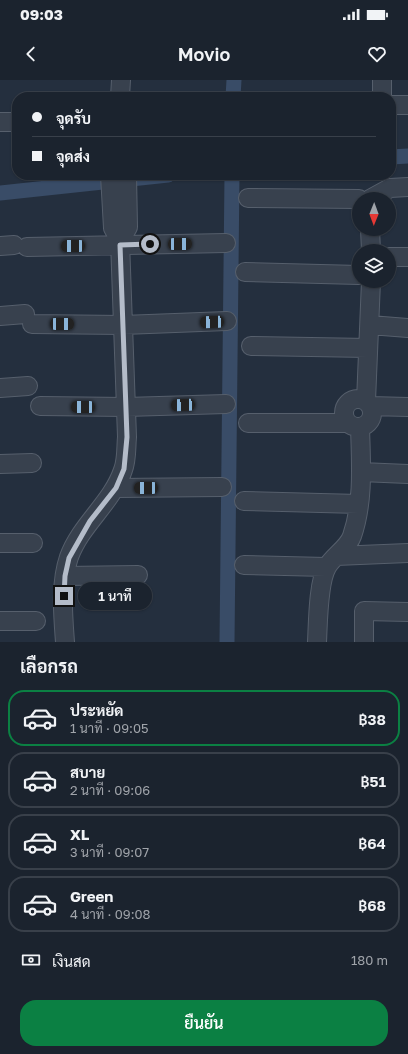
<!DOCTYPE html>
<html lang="th">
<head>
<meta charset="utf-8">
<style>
  body { margin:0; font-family:"Golos Text",Sarabun,sans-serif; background:#242b36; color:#f1f3f6; height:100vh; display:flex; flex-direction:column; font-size:15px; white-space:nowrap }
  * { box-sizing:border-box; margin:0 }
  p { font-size:13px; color:#a0a4aa }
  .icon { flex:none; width:22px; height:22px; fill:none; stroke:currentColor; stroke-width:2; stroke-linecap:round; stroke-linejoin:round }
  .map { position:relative; height:562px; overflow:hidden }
  .details { display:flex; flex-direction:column; background:#1b232e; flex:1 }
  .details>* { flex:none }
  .top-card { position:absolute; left:12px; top:12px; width:384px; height:88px; border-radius:16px; box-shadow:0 1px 3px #0004,0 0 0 1px #39404a; display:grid; align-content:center; height:88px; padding:0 20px; background:#1b232e }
  .needle { width:26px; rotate:181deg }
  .controls { position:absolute; left:352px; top:112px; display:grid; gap:8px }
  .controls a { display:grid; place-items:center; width:44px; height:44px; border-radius:50%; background:#1b232e; box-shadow:0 1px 3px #0004,0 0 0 1px #39404a; font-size:20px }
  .end { position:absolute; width:18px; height:18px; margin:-9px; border:5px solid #b4bcc9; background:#111; box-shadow:0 0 0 2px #111 }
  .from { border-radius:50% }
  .bubble { position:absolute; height:28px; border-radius:14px; background:#1b232e; box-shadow:0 1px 3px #0004,0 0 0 1px #39404a; font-size:13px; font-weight:600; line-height:28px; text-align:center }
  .car { position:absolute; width:12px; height:24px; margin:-12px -6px; border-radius:5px; box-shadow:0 0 3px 1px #0007; background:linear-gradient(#222 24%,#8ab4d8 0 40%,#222 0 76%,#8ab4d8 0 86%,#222 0) }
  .top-card b { display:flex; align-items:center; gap:14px; height:38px; font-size:15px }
  .top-card b+b { border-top:1px solid #39404a }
  .top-card i { width:10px; height:10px; background:#f1f3f6 }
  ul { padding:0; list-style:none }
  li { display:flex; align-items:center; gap:12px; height:56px; margin:0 8px 6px; padding:0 12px; border:2px solid #39404a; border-radius:16px }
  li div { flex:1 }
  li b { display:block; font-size:15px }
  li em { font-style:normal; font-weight:600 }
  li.current { border-color:#0b8043 }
  li>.icon { width:36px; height:36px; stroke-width:1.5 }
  h2 { padding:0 20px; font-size:18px; line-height:48px }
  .pay { display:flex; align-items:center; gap:10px; height:44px; padding:0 20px; font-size:15px }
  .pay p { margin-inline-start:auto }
  .button { display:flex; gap:8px; margin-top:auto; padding:8px 20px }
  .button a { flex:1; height:46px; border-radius:16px; background:#0b8043; color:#fff; font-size:16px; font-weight:600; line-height:46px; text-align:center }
  .status { display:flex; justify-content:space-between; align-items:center; height:28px; padding:0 20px; background:#1b232e; direction:ltr }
  .status svg { height:11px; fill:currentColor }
  header { display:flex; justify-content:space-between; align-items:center; height:52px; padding:0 20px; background:#1b232e; font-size:18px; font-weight:600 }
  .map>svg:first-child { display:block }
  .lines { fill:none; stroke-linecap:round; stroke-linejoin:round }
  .canal { stroke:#394c67; stroke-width:15 }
  .minor-casing { stroke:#565f6c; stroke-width:20 }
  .minor { stroke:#38414e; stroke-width:18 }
  .route { stroke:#b4bcc9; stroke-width:5 }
</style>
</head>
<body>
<div class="status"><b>09:03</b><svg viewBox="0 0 49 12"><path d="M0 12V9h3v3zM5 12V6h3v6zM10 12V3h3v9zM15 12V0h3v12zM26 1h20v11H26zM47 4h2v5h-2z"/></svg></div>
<header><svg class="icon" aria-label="back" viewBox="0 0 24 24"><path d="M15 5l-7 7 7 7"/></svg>Movio<svg class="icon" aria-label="heart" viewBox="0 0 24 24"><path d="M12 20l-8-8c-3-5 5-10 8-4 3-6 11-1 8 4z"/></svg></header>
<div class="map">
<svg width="408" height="562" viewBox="0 0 408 562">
  <rect width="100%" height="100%" fill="#242f3e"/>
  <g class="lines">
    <path class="canal" d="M233 17 234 0
      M391 77 408 76
      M0 113 168 95
      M227 562 232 95"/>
    <g class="minor-casing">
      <path id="minor" d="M120 17 121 0
        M382 17V0
        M391 25H408
        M0 42H17
        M248 118 359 119
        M370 119 390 108 408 107
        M370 149 371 171
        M120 161 128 147 127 95
        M0 166 14 165
        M27 167 226 163
        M389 177H408
        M245 192 359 195
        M0 236 25 234
        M32 244 123 245 227 241
        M370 245 408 248
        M251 266 368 268
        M0 308 28 306
        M344 333a14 14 0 1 1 28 0a14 14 0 1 1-28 0Z
        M366 321 371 201
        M40 326 126 327 226 324
        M370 326 408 327
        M248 343H348
        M0 384 32 383
        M361 392 408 394
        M116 408 222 407
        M244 421 359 424
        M0 463H33
        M336 476 408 473
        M244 485 326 487
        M65 496 138 495
        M0 541H36
        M65 562C63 535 60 503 69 477 81 444 112 423 123 390 127 380 126 367 127 357L120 161 113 148 110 95
        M317 562C318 544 318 502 327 487 333 476 348 468 352 456 364 421 361 383 360 347
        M364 562V531L408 532"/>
    </g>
    <use href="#minor" class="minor"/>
  </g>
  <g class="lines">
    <path class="route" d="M64 516 65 496 69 478 90 441 116 408 124 389 127 357 120 165 150 164"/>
  </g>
</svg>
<div class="controls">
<a><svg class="needle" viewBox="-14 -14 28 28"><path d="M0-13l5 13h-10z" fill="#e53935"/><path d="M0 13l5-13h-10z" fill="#a0a4aa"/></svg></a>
<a><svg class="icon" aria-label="layers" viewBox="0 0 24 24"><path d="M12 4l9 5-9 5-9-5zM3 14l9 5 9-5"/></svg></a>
</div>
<i class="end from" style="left:150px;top:164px"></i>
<i class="end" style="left:64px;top:516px"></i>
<div class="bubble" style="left:78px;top:502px;width:74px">1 นาที</div>
<i class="car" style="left:180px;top:164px;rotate:89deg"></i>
<i class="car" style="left:73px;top:166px;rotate:269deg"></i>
<i class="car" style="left:212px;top:242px;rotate:268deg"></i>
<i class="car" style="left:62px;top:244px;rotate:90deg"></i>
<i class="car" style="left:183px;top:325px;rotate:268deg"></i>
<i class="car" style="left:83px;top:327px;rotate:271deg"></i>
<i class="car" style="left:146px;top:408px;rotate:270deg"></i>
<div class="top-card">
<b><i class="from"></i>จุดรับ</b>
<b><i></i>จุดส่ง</b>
</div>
</div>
<section class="details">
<h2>เลือกรถ</h2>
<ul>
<li class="current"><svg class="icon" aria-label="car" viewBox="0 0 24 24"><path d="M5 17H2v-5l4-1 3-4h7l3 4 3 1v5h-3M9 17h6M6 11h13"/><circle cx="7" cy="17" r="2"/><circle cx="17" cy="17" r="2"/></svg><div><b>ประหยัด</b><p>1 นาที · 09:05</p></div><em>฿38</em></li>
<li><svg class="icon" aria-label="car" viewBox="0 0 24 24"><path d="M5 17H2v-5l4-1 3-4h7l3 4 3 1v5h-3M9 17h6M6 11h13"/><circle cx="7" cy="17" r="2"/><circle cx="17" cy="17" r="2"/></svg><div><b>สบาย</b><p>2 นาที · 09:06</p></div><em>฿51</em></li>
<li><svg class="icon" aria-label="car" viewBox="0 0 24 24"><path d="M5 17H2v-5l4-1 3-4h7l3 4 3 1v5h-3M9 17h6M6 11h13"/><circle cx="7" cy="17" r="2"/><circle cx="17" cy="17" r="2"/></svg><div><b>XL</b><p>3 นาที · 09:07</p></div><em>฿64</em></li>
<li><svg class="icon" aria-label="car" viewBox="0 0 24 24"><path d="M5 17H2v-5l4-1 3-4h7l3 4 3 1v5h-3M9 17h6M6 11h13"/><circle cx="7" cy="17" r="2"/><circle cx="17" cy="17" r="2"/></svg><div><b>Green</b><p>4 นาที · 09:08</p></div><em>฿68</em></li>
</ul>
<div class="pay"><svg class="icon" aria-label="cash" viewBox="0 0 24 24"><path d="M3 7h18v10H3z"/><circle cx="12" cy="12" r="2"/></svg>เงินสด<p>180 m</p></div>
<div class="button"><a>ยืนยัน</a></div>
</section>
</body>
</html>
